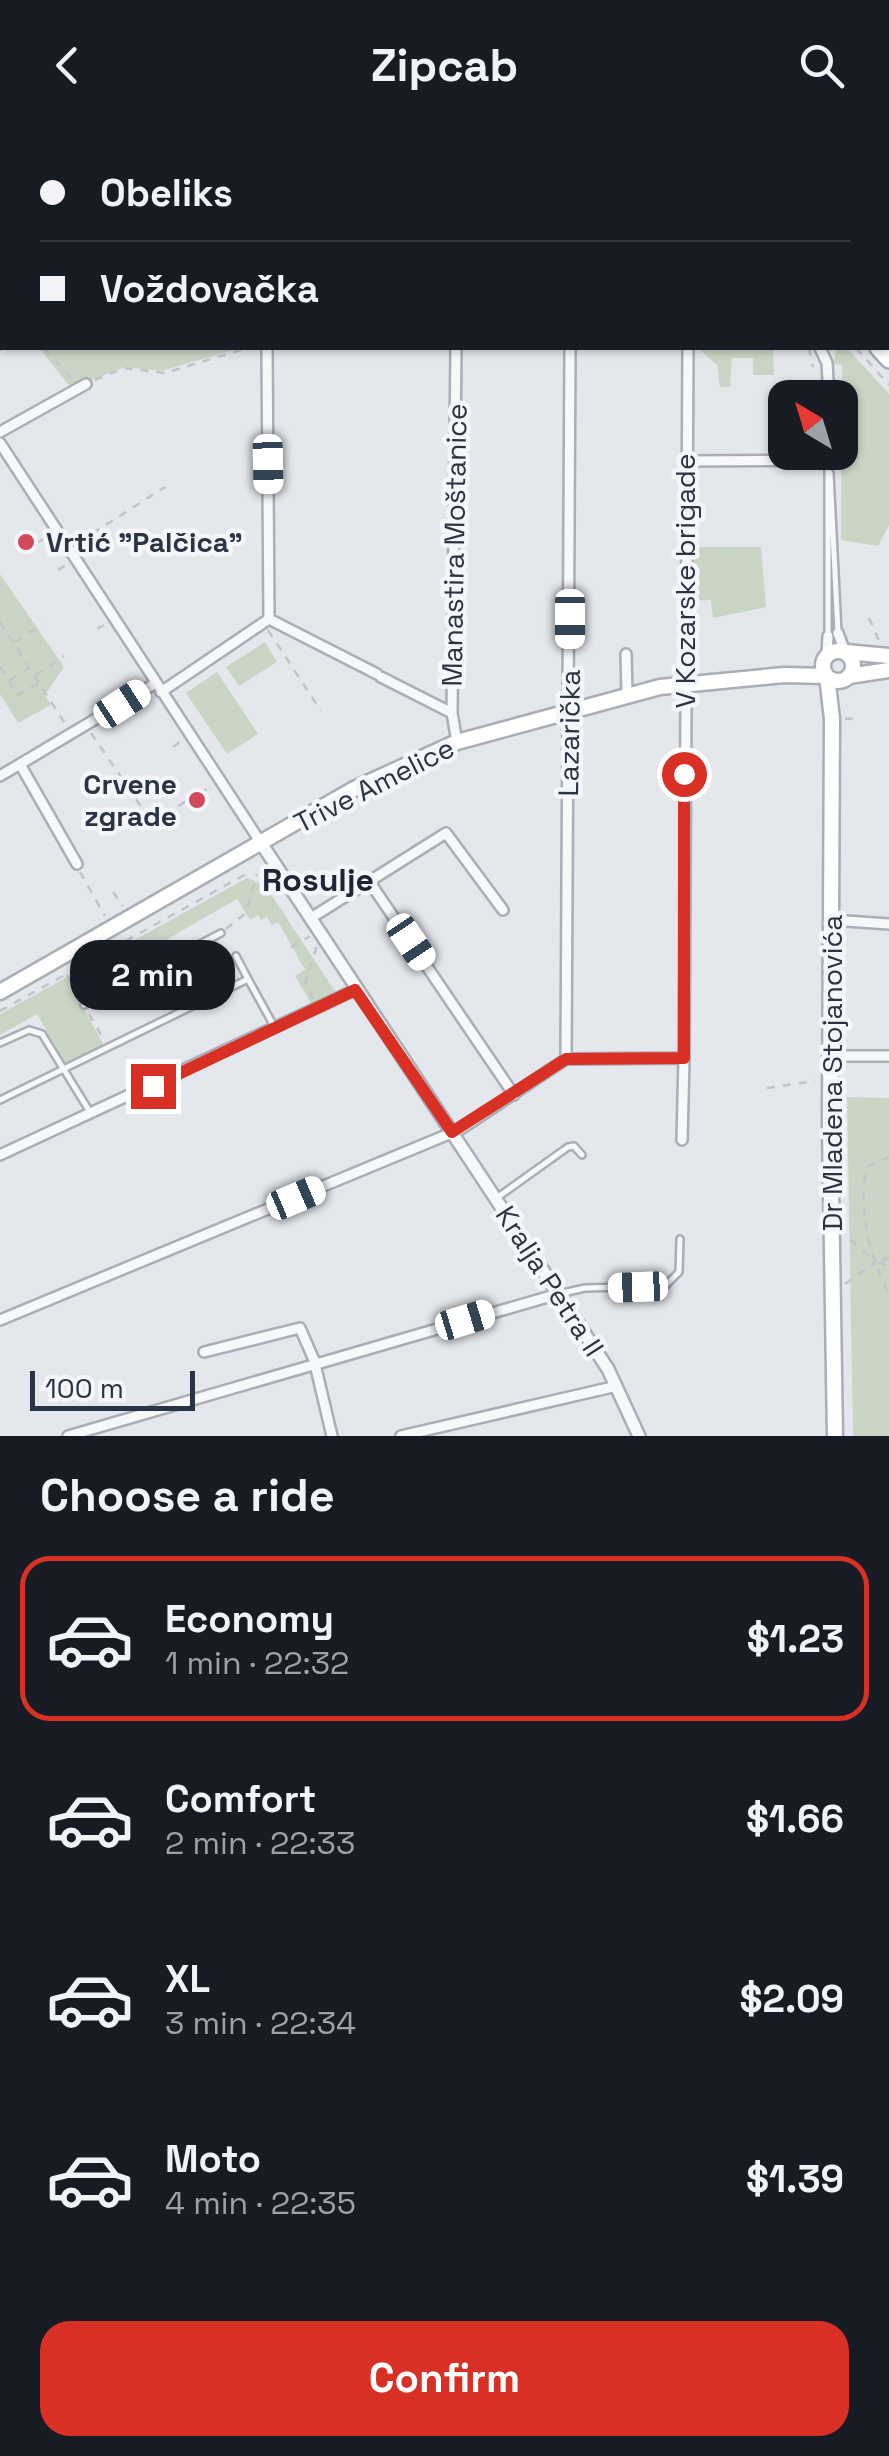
<!DOCTYPE html>
<html lang="en">
<head>
<meta charset="utf-8">
<style>
  body { margin:0; font-family:"Space Grotesk",sans-serif; background:#242831; color:#f1f3f6; height:100vh; display:flex; flex-direction:column; font-size:38px; white-space:nowrap }
  * { box-sizing:border-box; margin:0 }
  p { font-size:32px; color:#9ea1a6 }
  .icon { flex:none; width:55px; height:55px; fill:none; stroke:currentColor; stroke-width:2; stroke-linecap:round; stroke-linejoin:round }
  .map { position:relative; height:1306px; overflow:hidden }
  .drawer { display:flex; flex-direction:column; background:#171b24; flex:1 }
  .drawer>* { flex:none }
  .guide { position:absolute; left:0px; top:0px; width:890px; height:220px; box-shadow:0 2px 8px #0004; display:grid; align-content:center; height:220px; padding:0 40px; background:#171b24 }
  .needle { width:65px; rotate:322deg }
  .controls { position:absolute; left:768px; top:250px; display:grid; gap:20px }
  .controls a { display:grid; place-items:center; width:90px; height:90px; border-radius:20px; background:#171b24; box-shadow:0 2px 8px #0004; font-size:50px }
  .scale { position:absolute; left:30px; bottom:25px; width:165px; box-sizing:border-box; padding-left:10px; border:5px solid #2b3445; border-top:0; font-size:28px; line-height:35px; white-space:nowrap; color:#2b3445; -webkit-text-stroke:8px #f4f6f9; paint-order:stroke }
  .end { position:absolute; width:45px; height:45px; margin:-22px; border:12px solid #d93025; background:#fff; box-shadow:0 0 0 5px #fff }
  .from { border-radius:50% }
  .bubble { position:absolute; height:70px; border-radius:30px; background:#171b24; box-shadow:0 2px 8px #0004; font-size:32px; font-weight:700; line-height:70px; text-align:center }
  .car { position:absolute; width:30px; height:60px; margin:-30px -15px; border-radius:12px; box-shadow:0 0 8px 2px #0007; background:linear-gradient(#fff 24%,#345 0 40%,#fff 0 76%,#345 0 86%,#fff 0) }
  .guide b { display:flex; align-items:center; gap:35px; height:95px; font-size:38px }
  .guide b+b { border-top:2px solid #363941 }
  .guide i { width:25px; height:25px; background:#f1f3f6 }
  ul { padding:0; list-style:none }
  li { display:flex; align-items:center; gap:30px; height:165px; margin:0 20px 15px; padding:0 20px; border:5px solid transparent; border-radius:30px }
  li div { flex:1 }
  li b { display:block; font-size:38px }
  li em { font-style:normal; font-weight:700 }
  li.current { border-color:#d93025 }
  li>.icon { width:90px; height:90px; stroke-width:1.5 }
  h2 { padding:0 40px; font-size:45px; line-height:120px }
  .primary-button { display:flex; gap:20px; margin-top:auto; padding:20px 40px }
  .primary-button a { flex:1; height:115px; border-radius:30px; background:#d93025; color:#fff; font-size:40px; font-weight:700; line-height:115px; text-align:center }
  header { display:flex; justify-content:space-between; align-items:center; height:130px; padding:0 40px; background:#171b24; font-size:45px; font-weight:700 }
  .map>svg:first-child { display:block }
  .green { fill:#c9d6c5 }
  .lines { fill:none; stroke-linecap:round; stroke-linejoin:round }
  .service-casing { stroke:#a9aeb7; stroke-width:10 }
  .minor-casing { stroke:#a9aeb7; stroke-width:14 }
  .tertiary-casing { stroke:#a9aeb7; stroke-width:16 }
  .secondary-casing { stroke:#a9aeb7; stroke-width:19 }
  .primary-casing { stroke:#a3abb8; stroke-width:20 }
  .path { stroke:#c2c5cb; stroke-width:2.5; stroke-dasharray:8 8; stroke-linecap:butt }
  .service { stroke:#f7f8fa; stroke-width:5 }
  .minor { stroke:#f7f8fa; stroke-width:9 }
  .tertiary { stroke:#f7f8fa; stroke-width:11 }
  .secondary { stroke:#fff; stroke-width:14 }
  .primary { stroke:#fff; stroke-width:15 }
  .route { stroke:#d93025; stroke-width:12 }
  .poi-dot { fill:#d1495b; stroke:#f4f6f9; stroke-width:4 }
  .labels { text-anchor:middle; stroke-width:9; stroke-linejoin:round; paint-order:stroke }
  .poi-label { font-size:28px; font-weight:bold; fill:#2b3445; stroke:#f4f6f9; text-anchor:start }
  .street-label { font-size:28px; fill:#2b3445; stroke:#f4f6f9 }
  .quarter-label { font-size:32px; font-weight:bold; fill:#1d2536; stroke:#f4f6f9 }
</style>
</head>
<body>
<header><svg class="icon" aria-label="back" viewBox="0 0 24 24"><path d="M15 5l-7 7 7 7"/></svg>Zipcab<svg class="icon" aria-label="search" viewBox="0 0 24 24"><circle cx="10" cy="10" r="6"/><path d="M15 15l6 6"/></svg></header>
<div class="map">
<svg width="889" height="1306" viewBox="0 0 889 1306">
  <rect width="100%" height="100%" fill="#e4e7ec"/>
  <path class="green" d="M0 0H535L536 2H2V176Z
    M39 218H241L161 241 125 237 71 258Z
    M698 218H773L774 245H753V228H732L730 257H720L717 235Z
    M836 218H847L889 264V395L878 416 841 410 842 235 834 234Z
    M690 417H761L766 477 713 488 711 470 690 471Z
    M0 444 64 537 45 565 51 575 18 593 0 564Z
    M265 512 277 532 239 556 226 537Z
    M217 542 258 604 227 624 186 563Z
    M247 748 265 755 336 863 312 875 295 846 305 840 278 792 272 795 267 787 261 790 258 785 250 790 237 769 75 862 104 916 66 936 37 884 0 905V884Z
    M847 967 889 968V1306H853Z"/>
  <g class="lines">
    <g class="service-casing">
      <path id="service" d="M888 90 889 88
        M888 154H889
        M0 216 2 214
        M830 343 838 502
        M828 506V330
        M236 826 248 849
        M84 875 221 803
        M0 913 29 900 42 904 90 982
        M0 970 248 849 275 898
        M498 1067 568 1017 574 1016 582 1025
        M558 1164 585 1158 665 1156 679 1142 680 1109"/>
    </g>
    <g class="minor-casing">
      <path id="minor" d="M456 218 452 583 457 612
        M820 218 827 233 829 268
        M0 302 86 254
        M0 313 261 713
        M686 331 828 330V322
        M269 489 377 544
        M838 503 845 522
        M626 524 627 564
        M827 525 828 506
        M381 547 452 583
        M161 562 269 489 267 218
        M21 636 77 734
        M0 646 156 553
        M369 751 514 965
        M311 788 446 703 503 780
        M832 790 889 794
        M830 926H889
        M566 929 684 928 688 218
        M566 929 570 218
        M682 1010 684 928
        M0 1025 355 860
        M0 1190 461 999 566 929
        M204 1222 300 1198 314 1230 332 1306
        M68 1306 558 1164
        M401 1306 617 1256"/>
    </g>
    <g class="tertiary-casing">
      <path id="tertiary" d="M261 713 608 1239 639 1306"/>
    </g>
    <g class="secondary-casing">
      <path id="secondary" d="M823 536a15 15 0 1 1 30 0a15 15 0 1 1-30 0Z
        M846 522 889 526
        M849 546 889 540
        M0 862 354 659 457 612 660 557 784 545 827 546 832 589 830 994 835 1306"/>
    </g>
    <g class="primary-casing">
      <path id="primary" d="M683 0 690 2
        M739 0 741 2
        M757 0 758 2
        M712 2 719 0
        M888 190 889 192
        M878 218 889 230"/>
    </g>
    <path class="path" d="M175 0V2
      M337 0V2
      M662 0 664 2
      M284 2 292 0
      M0 127 2 134
      M44 218 73 250
      M809 218 813 237
      M856 218 889 255
      M95 250 124 238 165 243 247 218
      M38 412 48 407
      M79 412 165 357
      M58 440 66 435
      M0 456 1 454
      M869 488 879 511
      M0 492 39 553
      M97 499 104 495
      M268 500 321 581
      M15 512 42 494
      M0 537 18 565 39 553 66 595
      M36 545 64 526
      M10 550 29 538
      M845 589 861 588
      M91 603 149 688
      M173 617 181 611
      M200 664 211 656
      M165 685 186 671
      M80 742 105 786
      M113 762 123 776
      M226 799 246 783 257 744
      M291 818 310 806
      M67 845 80 869
      M313 869 305 853 317 816
      M0 881 246 744
      M89 884 105 912
      M767 958 815 951
      M889 1027 867 1037C857 1078 870 1127 889 1164
      M889 1128 876 1132 889 1136
      M845 1154 876 1132 846 1106"/>
    <use href="#service" class="service"/>
    <use href="#minor" class="minor"/>
    <use href="#tertiary" class="tertiary"/>
    <use href="#secondary" class="secondary"/>
    <use href="#primary" class="primary"/>
  </g>
  <g class="lines">
    <path class="route" d="M153 956 355 860 452 1002 566 929 684 928V644"/>
  </g>
  <g class="poi-dot">
    <circle cx="26" cy="412" r="10"/>
    <circle cx="197" cy="670" r="10"/>
  </g>
  <g class="labels">
    <g class="poi-label">
      <text x="46" y="422">Vrtić "Palčica"</text>
      <text x="177" y="664" text-anchor="end">Crvene<tspan x="177" dy="32">zgrade</tspan></text>
    </g>
    <g class="street-label">
      <text transform="translate(454 415) rotate(-89)" y="10">Manastira Moštanice</text>
      <text transform="translate(685 451) rotate(-90)" y="10">V Kozarske brigade</text>
      <text transform="translate(569 603) rotate(-89)" y="10">Lazarička</text>
      <text transform="translate(374 655) rotate(-27)" y="10">Trive Amelice</text>
      <text transform="translate(832 943) rotate(-90)" y="10">Dr Mladena Stojanovića</text>
      <text transform="translate(550 1151) rotate(57)" y="10">Kralja Petra II</text>
    </g>
    <g class="quarter-label">
      <text x="318" y="761">Rosulje</text>
    </g>
  </g>
</svg>
<div class="controls">
<a><svg class="needle" viewBox="-14 -14 28 28"><path d="M0-13l5 13h-10z" fill="#e53935"/><path d="M0 13l5-13h-10z" fill="#9ea1a6"/></svg></a>
</div>
<div class="scale">100 m</div>
<i class="end from" style="left:684px;top:644px"></i>
<i class="end" style="left:153px;top:956px"></i>
<div class="bubble" style="left:70px;top:810px;width:165px">2 min</div>
<i class="car" style="left:268px;top:334px;rotate:179deg"></i>
<i class="car" style="left:570px;top:489px;rotate:180deg"></i>
<i class="car" style="left:122px;top:574px;rotate:57deg"></i>
<i class="car" style="left:411px;top:812px;rotate:146deg"></i>
<i class="car" style="left:296px;top:1068px;rotate:67deg"></i>
<i class="car" style="left:638px;top:1157px;rotate:268deg"></i>
<i class="car" style="left:465px;top:1190px;rotate:73deg"></i>
<div class="guide">
<b><i class="from"></i>Obeliks</b>
<b><i></i>Voždovačka</b>
</div>
</div>
<section class="drawer">
<h2>Choose a ride</h2>
<ul>
<li class="current"><svg class="icon" aria-label="car" viewBox="0 0 24 24"><path d="M5 17H2v-5l4-1 3-4h7l3 4 3 1v5h-3M9 17h6M6 11h13"/><circle cx="7" cy="17" r="2"/><circle cx="17" cy="17" r="2"/></svg><div><b>Economy</b><p>1 min · 22:32</p></div><em>$1.23</em></li>
<li><svg class="icon" aria-label="car" viewBox="0 0 24 24"><path d="M5 17H2v-5l4-1 3-4h7l3 4 3 1v5h-3M9 17h6M6 11h13"/><circle cx="7" cy="17" r="2"/><circle cx="17" cy="17" r="2"/></svg><div><b>Comfort</b><p>2 min · 22:33</p></div><em>$1.66</em></li>
<li><svg class="icon" aria-label="car" viewBox="0 0 24 24"><path d="M5 17H2v-5l4-1 3-4h7l3 4 3 1v5h-3M9 17h6M6 11h13"/><circle cx="7" cy="17" r="2"/><circle cx="17" cy="17" r="2"/></svg><div><b>XL</b><p>3 min · 22:34</p></div><em>$2.09</em></li>
<li><svg class="icon" aria-label="car" viewBox="0 0 24 24"><path d="M5 17H2v-5l4-1 3-4h7l3 4 3 1v5h-3M9 17h6M6 11h13"/><circle cx="7" cy="17" r="2"/><circle cx="17" cy="17" r="2"/></svg><div><b>Moto</b><p>4 min · 22:35</p></div><em>$1.39</em></li>
</ul>
<div class="primary-button"><a>Confirm</a></div>
</section>
</body>
</html>
